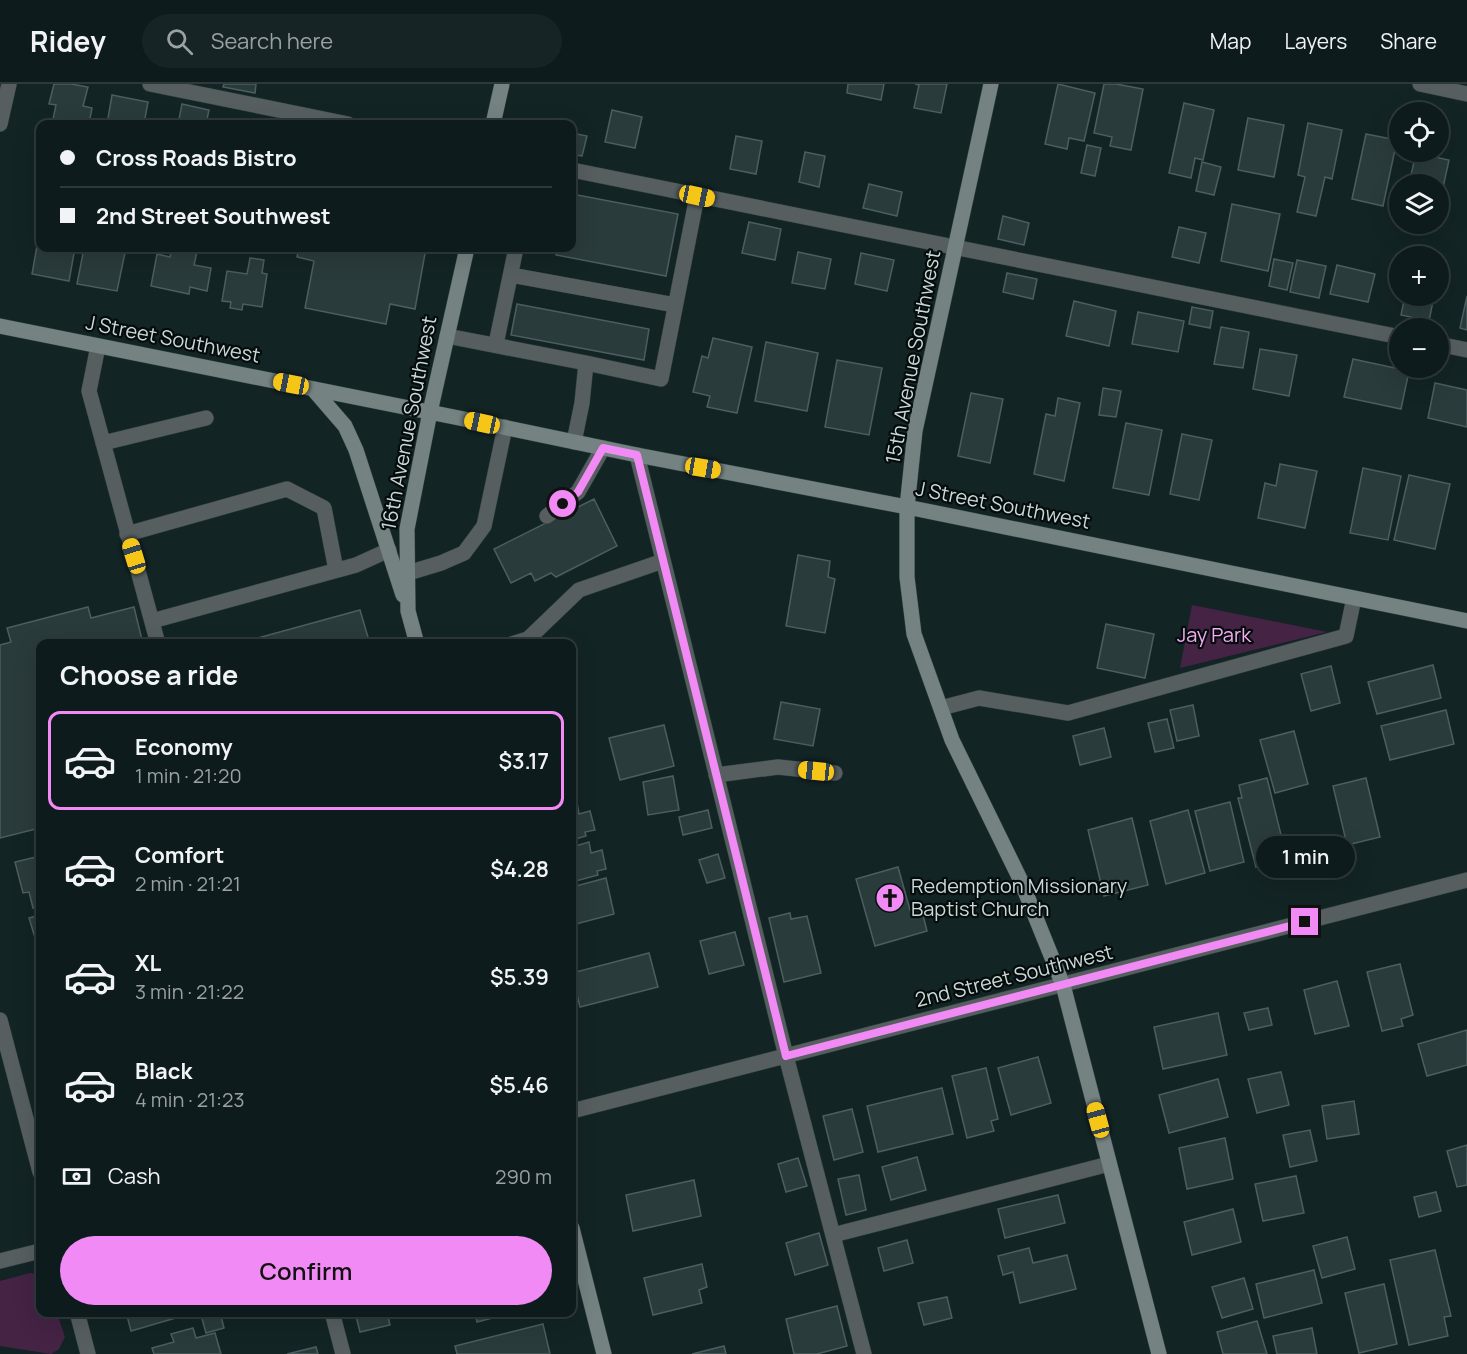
<!DOCTYPE html>
<html lang="en">
<head>
<meta charset="utf-8">
<style>
  body { margin:0; font-family:Manrope,sans-serif; background:#172425; color:#f1f3f6; height:100vh; display:flex; flex-direction:column; font-size:22px; white-space:nowrap }
  * { box-sizing:border-box; margin:0 }
  p { font-size:20px; color:#9ba1a3 }
  .icon { flex:none; width:33px; height:33px; fill:none; stroke:currentColor; stroke-width:2; stroke-linecap:round; stroke-linejoin:round }
  .map { position:relative; flex:1; overflow:hidden }
  .panel { position:absolute; left:36px; top:555px; width:540px; height:678px; display:flex; flex-direction:column; background:#0e1b1c; border-radius:12px; box-shadow:0 6px 24px #0002,0 0 0 2px #2e393b }
  .panel>* { flex:none }
  .guide { position:absolute; left:36px; top:36px; width:540px; height:132px; border-radius:12px; box-shadow:0 6px 24px #0002,0 0 0 2px #2e393b; display:grid; align-content:center; height:132px; padding:0 24px; background:#0e1b1c }
  .buttons { position:absolute; left:1389px; top:18px; display:grid; gap:12px }
  .buttons a { display:grid; place-items:center; width:60px; height:60px; border-radius:50%; background:#0e1b1c; box-shadow:0 6px 24px #0002,0 0 0 2px #2e393b; font-size:30px }
  .end { position:absolute; width:27px; height:27px; margin:-14px; border:8px solid #f18af4; background:#111; box-shadow:0 0 0 3px #111 }
  .from { border-radius:50% }
  .bubble { position:absolute; height:42px; border-radius:21px; background:#0e1b1c; box-shadow:0 6px 24px #0002,0 0 0 2px #2e393b; font-size:20px; font-weight:600; line-height:42px; text-align:center }
  .car { position:absolute; width:18px; height:36px; margin:-18px -9px; border-radius:8px; box-shadow:0 0 4px 2px #0007; background:linear-gradient(#f5c518 24%,#345 0 40%,#f5c518 0 76%,#345 0 86%,#f5c518 0) }
  .guide b { display:flex; align-items:center; gap:21px; height:57px; font-size:22px }
  .guide b+b { border-top:2px solid #2e393b }
  .guide i { width:15px; height:15px; background:#f1f3f6 }
  ul { padding:0; list-style:none }
  li { display:flex; align-items:center; gap:18px; height:99px; margin:0 12px 9px; padding:0 12px; border:3px solid transparent; border-radius:12px }
  li div { flex:1 }
  li b { display:block; font-size:22px }
  li em { font-style:normal; font-weight:600 }
  li.current { border-color:#f18af4 }
  li>.icon { width:54px; height:54px; stroke-width:1.5 }
  h2 { padding:0 24px; font-size:27px; line-height:72px }
  .pay { display:flex; align-items:center; gap:15px; height:66px; padding:0 24px; font-size:22px }
  .pay p { margin-inline-start:auto }
  .primary-button { display:flex; gap:12px; margin-top:auto; padding:12px 24px }
  .primary-button a { flex:1; height:69px; border-radius:36px; background:#f18af4; color:#111; font-size:24px; font-weight:600; line-height:69px; text-align:center }
  header { display:flex; align-items:center; gap:36px; box-sizing:border-box; height:84px; padding:0 30px; background:#0e1b1c; border-bottom:2px solid #2e393b }
  header strong { font-size:28px }
  nav { display:flex; gap:33px; margin-inline-start:auto; font-size:21px }
  .search { width:420px; height:54px; background:#172425; display:flex; align-items:center; gap:15px; box-sizing:border-box; padding:0 21px; border-radius:33px; color:#9ba1a3; font-size:22px }
  .map>svg:first-child { display:block }
  .green { fill:#442345 }
  .building { fill:#2a3b3c; stroke:#4c5e5f; stroke-width:1.5 }
  .lines { fill:none; stroke-linecap:round; stroke-linejoin:round }
  .lane-casing { stroke:#314141; stroke-width:16 }
  .street-casing { stroke:#314141; stroke-width:16 }
  .secondary-casing { stroke:#314141; stroke-width:16 }
  .lane { stroke:#565e5f; stroke-width:15 }
  .street { stroke:#565e5f; stroke-width:15 }
  .secondary { stroke:#758282; stroke-width:15 }
  .route { stroke:#f18af4; stroke-width:8 }
  .labels { text-anchor:middle; stroke-width:4.5; stroke-linejoin:round; paint-order:stroke }
  .street-label { font-size:20px; fill:#ccd7d7; stroke:#050c0c }
  .park-label { font-size:20px; fill:#f4abf4; stroke:#050c0c }
  .poi-label { font-size:20px; fill:#ccd7d7; stroke:#050c0c; text-anchor:start }
</style>
</head>
<body>
<header>
<strong>Ridey</strong>
<div class="search"><svg class="icon" aria-label="search" viewBox="0 0 24 24"><circle cx="10" cy="10" r="6"/><path d="M15 15l6 6"/></svg>Search here</div>
<nav><a>Map</a><a>Layers</a><a>Share</a></nav>
</header>
<div class="map">
<svg width="1467" height="1270" viewBox="0 0 1467 1270">
  <rect width="100%" height="100%" fill="#132425"/>
  <path class="green" d="M1192 521 1327 548 1180 584Z
    M30 1189 40 1191V1228L57 1229 65 1253 59 1265 51 1270 0 1262V1197Z"/>
  <path class="building" d="M54 0H71L88 3 83 22 92 24 89 40H52L56 21 49 20Z
    M224 0H256L255 9 223 3Z
    M848 0H884L881 16 847 9Z
    M915 0H947L941 29 914 24 919 1Z
    M1058 0 1095 9 1084 57 1069 54 1067 65 1045 60Z
    M1104 0H1116L1143 5 1131 66 1110 62 1112 53 1094 49Z
    M112 11 148 18 144 40H107Z
    M1184 19 1214 26 1203 76 1195 74 1191 94 1169 89Z
    M182 20 209 26 206 40H178Z
    M612 26 642 33 635 64 605 58Z
    M1248 34 1284 41 1274 93 1238 86Z
    M1308 39 1342 46 1332 95 1325 93 1316 132 1297 128 1305 93 1298 91Z
    M572 49 587 52 582 72 572 70Z
    M1366 50 1397 56 1383 122 1352 115Z
    M736 52 762 57 756 90 730 85Z
    M1087 61 1101 64 1095 92 1081 89Z
    M805 68 825 72 819 103 799 98Z
    M1416 69 1449 76 1438 127V100H1409Z
    M1202 78 1221 83 1214 111 1196 107Z
    M869 100 902 108 897 132 863 124Z
    M572 110 678 130 666 192 556 171 557 164H572Z
    M1232 120 1280 130 1268 187 1221 177Z
    M1003 132 1029 139 1024 161 998 155Z
    M749 138 781 145 775 176 742 169Z
    M1179 143 1206 149 1199 179 1172 173Z
    M40 145V164H75L69 197 32 190Z
    M84 164H126L117 207 77 200Z
    M172 164H203L202 169 197 168 194 181 211 184 207 207 190 203 189 210 151 202 157 170 170 173Z
    M299 164H426L415 225 390 220 386 240 305 224 314 177 297 173Z
    M798 168 831 175 825 205 792 199Z
    M861 169 894 176 887 207 855 200Z
    M250 174 264 176 262 189 267 190 262 223 243 220 242 226 230 224 231 218 222 217 227 187 247 190Z
    M1274 175 1293 179 1287 206 1269 202Z
    M1297 176 1326 182 1319 214 1290 208Z
    M1337 181 1375 190 1368 218 1330 210Z
    M1007 189 1037 195 1033 215 1003 208Z
    M1405 212H1434L1429 237 1401 231Z
    M1467 212V246L1460 244Z
    M1074 217 1116 227 1109 262 1066 252Z
    M517 220 649 245 644 276 511 251Z
    M1192 223 1213 227 1210 244 1189 240Z
    M1138 228 1184 237 1178 268 1132 260Z
    M1221 243 1249 248 1243 284 1214 280Z
    M713 254 752 263 737 329 707 323 710 312 693 308 702 272 708 274Z
    M766 258 818 269 807 327 755 317Z
    M1260 265 1297 271 1289 312 1253 305Z
    M1353 275 1409 287 1401 325 1344 313Z
    M837 276 882 284 869 351 825 343Z
    M1435 299 1467 306V343L1428 334Z
    M1103 304 1121 307 1116 333 1099 331Z
    M971 309 1003 315 990 379 958 372Z
    M1058 314 1080 319 1064 397 1034 390 1046 330 1055 332Z
    M1126 339 1162 346 1149 411 1113 404Z
    M1182 350 1212 356 1199 416 1170 410Z
    M1280 380 1317 387 1305 444 1258 434 1265 399 1276 402Z
    M1363 384 1401 392 1388 456 1350 449Z
    M1409 391 1450 400 1435 465 1394 456Z
    M594 415 617 462 556 493 551 489 535 497 531 489 511 499 494 465Z
    M798 471 830 477 828 493 835 495 825 549 786 542Z
    M88 523 91 534 134 523 143 560H40V744L0 754V561L11 558 7 544Z
    M360 526 370 560H256L254 555Z
    M1106 540 1154 550 1145 594 1097 584Z
    M1433 581 1441 614 1377 630 1368 598Z
    M1331 582 1340 619 1311 627 1301 590Z
    M781 618 820 625 813 662 774 655Z
    M1193 621 1199 652 1177 657 1170 626Z
    M1446 626 1454 660 1390 676 1381 642Z
    M1167 635 1174 664 1155 668 1148 639Z
    M664 641 674 682 620 696 609 654Z
    M1104 644 1111 673 1080 681 1073 652Z
    M1294 647 1308 700 1275 709 1260 656Z
    M673 692 679 726 648 731 643 698Z
    M1267 694 1287 775 1256 783 1238 714H1242L1239 701Z
    M1366 694 1380 753 1347 761 1333 702Z
    M1230 718 1244 778 1210 787 1195 727Z
    M577 719 579 730 590 727 595 746 585 748 586 752 572 756V721Z
    M708 726 712 744 683 751 679 733Z
    M1188 726 1205 789 1166 800 1150 737Z
    M1132 734 1148 801 1104 812 1088 746Z
    M589 758 591 769 602 766 606 785 597 787 598 791 572 798V763Z
    M718 770 725 794 707 799 699 776Z
    M40 772V822L33 824 29 808 23 809 15 778Z
    M898 783 910 826 921 823 927 847 875 862 856 795Z
    M606 794 614 830 572 841V803Z
    M790 829 791 835 807 832 821 889 784 898 769 834Z
    M40 831V855L36 857 29 834Z
    M735 848 744 881 709 890 700 857Z
    M649 869 658 903 580 923 572 889Z
    M1400 880 1413 931 1401 935 1403 942 1382 947 1367 888Z
    M1337 897 1349 942 1315 950 1304 906Z
    M1268 924 1272 941 1249 946 1244 929Z
    M1218 929 1227 971 1163 985 1154 943Z
    M1467 946V981L1427 992 1418 960Z
    M1038 973 1051 1019 1011 1031 998 984Z
    M986 984 998 1035 991 1037 994 1047 967 1054 952 992Z
    M1281 988 1289 1021 1257 1029 1248 995Z
    M1218 995 1228 1033 1169 1049 1159 1011Z
    M942 1004 953 1050 878 1068 867 1022Z
    M1354 1017 1359 1050 1327 1055 1322 1022Z
    M852 1025 863 1068 834 1076 823 1032Z
    M1310 1046 1317 1077 1290 1083 1283 1051Z
    M1225 1054 1233 1095 1187 1105 1179 1064Z
    M1467 1061V1101L1457 1103 1447 1067Z
    M917 1073 926 1106 891 1116 882 1083Z
    M798 1074 807 1102 786 1108 778 1080Z
    M859 1091 866 1126 846 1131 838 1095Z
    M1296 1092 1304 1129 1263 1137 1255 1100Z
    M694 1096 701 1132 633 1147 626 1111Z
    M1436 1108 1441 1127 1419 1133 1414 1113Z
    M1058 1111 1065 1139 1005 1154 998 1125Z
    M1233 1125 1241 1158 1192 1171 1184 1138Z
    M819 1149 828 1181 795 1191 786 1159Z
    M1347 1153 1355 1185 1322 1194 1313 1162Z
    M907 1156 913 1179 884 1187 878 1164Z
    M1029 1164 1033 1179 1067 1171 1076 1205 1020 1219 1013 1188 1003 1191 998 1172Z
    M1435 1166 1451 1232 1444 1233 1448 1252 1409 1261 1390 1176Z
    M702 1180 707 1203 699 1206 702 1219 653 1231 644 1194Z
    M1314 1186 1322 1219 1264 1234 1256 1200Z
    M1244 1194 1253 1225 1222 1234 1212 1203Z
    M1384 1200 1397 1260 1359 1269 1345 1209Z
    M947 1213 952 1234 924 1241 918 1219Z
    M837 1222 847 1262 817 1270H794L786 1235Z
    M126 1228H185L186 1231 131 1247Z
    M211 1228H220L224 1244 206 1249 201 1231Z
    M355 1228H387L390 1241 360 1248Z
    M475 1228H499L500 1232 477 1238Z
    M1257 1237 1267 1270H1223L1217 1248Z
    M543 1240 550 1270H457L455 1262Z
    M193 1244 196 1254 215 1249 221 1270H154L152 1264 174 1258 171 1250Z
    M1312 1244 1317 1270H1277L1273 1252Z
    M724 1262 726 1270H692Z
    M316 1263 318 1270H287Z"/>
  <g class="lines">
    <g class="lane-casing">
      <path id="lane" d="M150 0 348 40
        M572 86 1400 253
        M511 191 675 221
        M447 252 586 279 582 319 574 358
        M496 260 516 164
        M1438 260 1467 266
        M98 262 89 307 158 560
        M586 279 661 295 697 112
        M103 359 206 334
        M637 371 786 972 864 1270
        M547 432 578 408 603 364
        M127 450 287 405 324 424 336 486
        M408 489 441 479 464 469 484 442 505 343
        M152 537 356 481 389 466
        M512 560 528 555 579 506 663 477
        M941 624 979 614 1068 629 1346 552 1354 514
        M716 691 778 683 835 689
        M833 1151 1109 1080
        M332 1228 343 1270"/>
    </g>
    <g class="street-casing">
      <path id="street" d="M1420 0 1467 10
        M0 40 9 0
        M0 936 40 1088
        M572 1027 1467 796
        M0 1177 40 1167
        M77 1228 88 1270"/>
    </g>
    <g class="secondary-casing">
      <path id="secondary" d="M991 0 915 347 907 423V493L914 550 952 656 1021 797 1063 901 1159 1270
        M493 40 502 0
        M0 242 459 334 637 371 907 423 1467 537
        M313 305 345 342 356 366 403 511
        M417 560 408 527 407 445 430 328 467 164
        M572 1144 604 1270"/>
    </g>
    <use href="#lane" class="lane"/>
    <use href="#street" class="street"/>
    <use href="#secondary" class="secondary"/>
  </g>
  <g class="lines">
    <path class="route" d="M563 420 578 408 603 364 637 371 786 972 1305 838"/>
  </g>
  <defs>
    <g id="church-disc" transform="scale(1.5)"><circle r="9.5" fill="#f18af4" stroke="#050c0c"/><path d="M-1.2-6h2.4v3.5h3.3v2.4h-3.3V6h-2.4V-.1h-3.3v-2.4h3.3Z" fill="#111"/></g>
  </defs>
  <g fill-rule="evenodd">
    <use href="#church-disc" x="890" y="814"/>
  </g>
  <g class="labels">
    <g class="street-label">
      <text transform="translate(173 255) rotate(11)" y="7">J Street Southwest</text>
      <text transform="translate(913 273) rotate(-79)" y="7">15th Avenue Southwest</text>
      <text transform="translate(409 339) rotate(-79)" y="7">16th Avenue Southwest</text>
      <text transform="translate(1003 421) rotate(11)" y="7">J Street Southwest</text>
      <text transform="translate(1014 892) rotate(-14)" y="7">2nd Street Southwest</text>
    </g>
    <g class="park-label">
      <text x="1214" y="558">Jay Park</text>
    </g>
    <g class="poi-label">
      <text x="911" y="809">Redemption Missionary<tspan x="911" dy="23">Baptist Church</tspan></text>
    </g>
  </g>
</svg>
<div class="buttons">
<a><svg class="icon" aria-label="locate" viewBox="0 0 24 24"><circle cx="12" cy="12" r="6"/><path d="M12 2v4M12 18v4M2 12h4M18 12h4"/></svg></a>
<a><svg class="icon" aria-label="layers" viewBox="0 0 24 24"><path d="M12 4l9 5-9 5-9-5zM3 14l9 5 9-5"/></svg></a>
<a>+</a>
<a>−</a>
</div>
<i class="end from" style="left:563px;top:420px"></i>
<i class="end" style="left:1305px;top:838px"></i>
<div class="bubble" style="left:1256px;top:752px;width:99px">1 min</div>
<i class="car" style="left:697px;top:112px;rotate:102deg"></i>
<i class="car" style="left:291px;top:300px;rotate:281deg"></i>
<i class="car" style="left:482px;top:339px;rotate:282deg"></i>
<i class="car" style="left:703px;top:384px;rotate:100deg"></i>
<i class="car" style="left:134px;top:472px;rotate:343deg"></i>
<i class="car" style="left:816px;top:687px;rotate:276deg"></i>
<i class="car" style="left:1098px;top:1036px;rotate:345deg"></i>
<div class="guide">
<b><i class="from"></i>Cross Roads Bistro</b>
<b><i></i>2nd Street Southwest</b>
</div>
<section class="panel">
<h2>Choose a ride</h2>
<ul>
<li class="current"><svg class="icon" aria-label="car" viewBox="0 0 24 24"><path d="M5 17H2v-5l4-1 3-4h7l3 4 3 1v5h-3M9 17h6M6 11h13"/><circle cx="7" cy="17" r="2"/><circle cx="17" cy="17" r="2"/></svg><div><b>Economy</b><p>1 min · 21:20</p></div><em>$3.17</em></li>
<li><svg class="icon" aria-label="car" viewBox="0 0 24 24"><path d="M5 17H2v-5l4-1 3-4h7l3 4 3 1v5h-3M9 17h6M6 11h13"/><circle cx="7" cy="17" r="2"/><circle cx="17" cy="17" r="2"/></svg><div><b>Comfort</b><p>2 min · 21:21</p></div><em>$4.28</em></li>
<li><svg class="icon" aria-label="car" viewBox="0 0 24 24"><path d="M5 17H2v-5l4-1 3-4h7l3 4 3 1v5h-3M9 17h6M6 11h13"/><circle cx="7" cy="17" r="2"/><circle cx="17" cy="17" r="2"/></svg><div><b>XL</b><p>3 min · 21:22</p></div><em>$5.39</em></li>
<li><svg class="icon" aria-label="car" viewBox="0 0 24 24"><path d="M5 17H2v-5l4-1 3-4h7l3 4 3 1v5h-3M9 17h6M6 11h13"/><circle cx="7" cy="17" r="2"/><circle cx="17" cy="17" r="2"/></svg><div><b>Black</b><p>4 min · 21:23</p></div><em>$5.46</em></li>
</ul>
<div class="pay"><svg class="icon" aria-label="cash" viewBox="0 0 24 24"><path d="M3 7h18v10H3z"/><circle cx="12" cy="12" r="2"/></svg>Cash<p>290 m</p></div>
<div class="primary-button"><a>Confirm</a></div>
</section>
</div>
</body>
</html>
